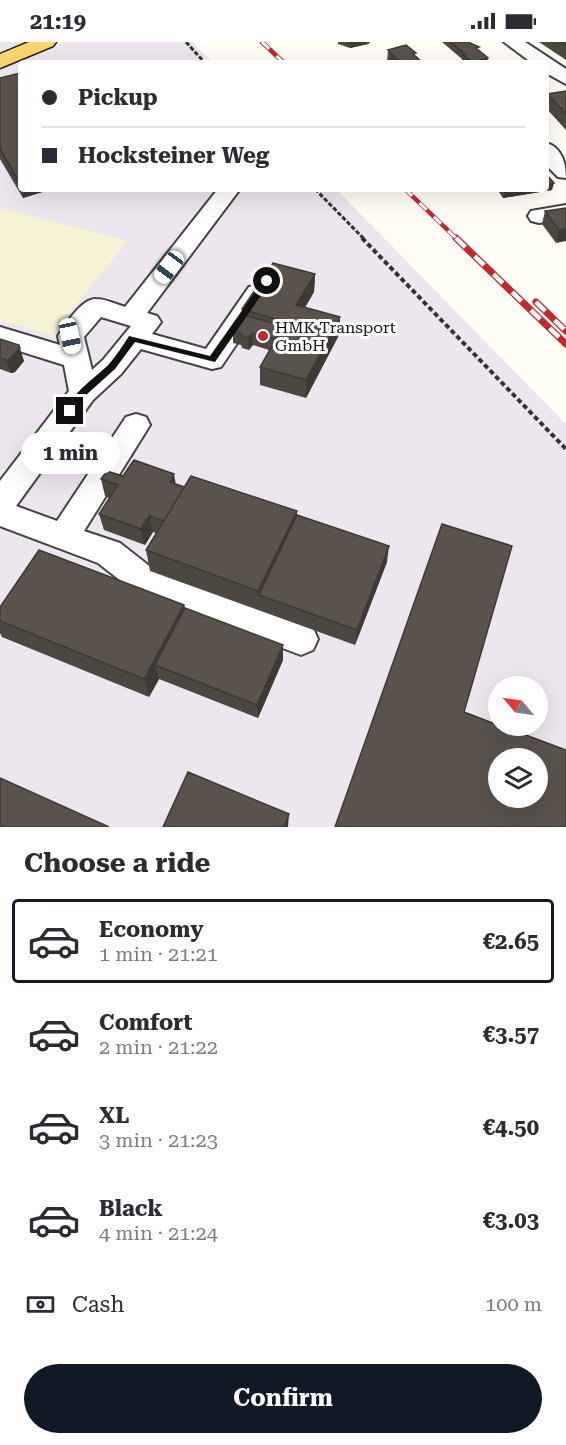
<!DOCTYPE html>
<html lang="en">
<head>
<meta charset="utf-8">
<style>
  body { margin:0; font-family:"Roboto Serif",serif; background:#f2f2f3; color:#2b2b33; height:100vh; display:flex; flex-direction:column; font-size:22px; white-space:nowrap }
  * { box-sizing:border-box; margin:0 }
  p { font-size:20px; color:#7c7c81 }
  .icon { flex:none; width:33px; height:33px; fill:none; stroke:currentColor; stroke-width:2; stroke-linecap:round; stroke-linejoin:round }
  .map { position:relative; height:785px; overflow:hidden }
  .panel { display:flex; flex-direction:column; background:#fff; flex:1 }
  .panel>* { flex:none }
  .hud { position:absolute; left:18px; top:18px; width:531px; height:132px; border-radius:6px; box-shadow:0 6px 24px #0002; display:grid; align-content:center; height:132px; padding:0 24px; background:#fff }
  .needle { width:39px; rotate:299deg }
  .controls { position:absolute; left:488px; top:634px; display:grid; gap:12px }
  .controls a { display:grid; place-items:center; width:60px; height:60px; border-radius:50%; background:#fff; box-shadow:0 6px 24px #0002; font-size:30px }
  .end { position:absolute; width:27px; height:27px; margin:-14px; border:8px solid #111; background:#fff; box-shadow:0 0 0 3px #fff }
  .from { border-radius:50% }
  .bubble { position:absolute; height:42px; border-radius:21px; background:#fff; box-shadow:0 6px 24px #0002; font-size:20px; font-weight:700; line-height:42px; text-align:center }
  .car { position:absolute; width:18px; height:36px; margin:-18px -9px; border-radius:8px; box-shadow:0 0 4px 2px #0007; background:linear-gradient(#fff 24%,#345 0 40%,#fff 0 76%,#345 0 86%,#fff 0) }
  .hud b { display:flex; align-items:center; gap:21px; height:57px; font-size:22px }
  .hud b+b { border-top:2px solid #e1e1e2 }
  .hud i { width:15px; height:15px; background:#2b2b33 }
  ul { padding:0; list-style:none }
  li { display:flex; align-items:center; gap:18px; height:84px; margin:0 12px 9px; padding:0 12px; border:3px solid transparent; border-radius:6px }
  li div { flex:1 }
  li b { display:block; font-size:22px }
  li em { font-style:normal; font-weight:700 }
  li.active { border-color:#111827 }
  li>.icon { width:54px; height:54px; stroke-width:1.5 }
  h2 { padding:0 24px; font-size:27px; line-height:72px }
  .pay { display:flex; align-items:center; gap:15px; height:66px; padding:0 24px; font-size:22px }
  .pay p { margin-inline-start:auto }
  .cta { display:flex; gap:12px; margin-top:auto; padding:12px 24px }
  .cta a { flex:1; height:69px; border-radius:36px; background:#111827; color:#fff; font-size:24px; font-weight:700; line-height:69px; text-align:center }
  .status { display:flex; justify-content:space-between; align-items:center; height:42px; padding:0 30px; background:#fff; direction:ltr }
  .status svg { height:16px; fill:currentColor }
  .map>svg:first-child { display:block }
  .industrial { fill:#eee6ef; fill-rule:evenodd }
  .farmland { fill:#f6f3d4 }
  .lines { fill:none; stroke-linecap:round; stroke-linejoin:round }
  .minor-casing { stroke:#444; stroke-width:4 }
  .major-casing { stroke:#222; stroke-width:3 }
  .path-far1 { stroke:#333; stroke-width:3; stroke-dasharray:4.5 2; stroke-linecap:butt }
  .path { stroke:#333; stroke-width:4; stroke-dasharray:5 3; stroke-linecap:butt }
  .minor { fill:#fff; fill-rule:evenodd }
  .major { fill:#f9d66b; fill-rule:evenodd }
  .rail-far1-casing { stroke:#c4262e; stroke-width:4.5 }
  .rail-casing { stroke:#c4262e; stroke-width:7 }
  .rail-far1 { stroke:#fff; stroke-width:3; stroke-dasharray:10; stroke-linecap:butt }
  .rail { stroke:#fff; stroke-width:4.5; stroke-dasharray:13; stroke-linecap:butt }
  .wall { fill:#4d4742 }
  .shaded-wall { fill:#3f3936 }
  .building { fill:#5a524d; stroke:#3f3936; stroke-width:1.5; fill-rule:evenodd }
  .route { fill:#111 }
  .poi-dot { fill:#c4262e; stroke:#fff; stroke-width:2 }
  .labels { text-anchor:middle; stroke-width:6; stroke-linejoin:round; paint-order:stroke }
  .poi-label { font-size:16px; fill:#111; stroke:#fff; text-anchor:start }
</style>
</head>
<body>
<div class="status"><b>21:19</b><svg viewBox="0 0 49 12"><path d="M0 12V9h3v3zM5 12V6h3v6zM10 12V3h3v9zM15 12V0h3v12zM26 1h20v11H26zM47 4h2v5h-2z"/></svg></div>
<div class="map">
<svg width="566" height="785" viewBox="0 0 566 785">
  <rect width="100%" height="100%" fill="#fffdf5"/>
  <path class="industrial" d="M0 0H192L213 21H21V147H336L566 382V785H0ZM498 645H537V684H498ZM498 717H537V756H498Z"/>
  <path class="farmland" d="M0 166 128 199 51 293 0 278Z"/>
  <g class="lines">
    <g class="minor-casing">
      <path id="minor" d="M504 0H525L566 27V42L546 31V21H532Z
        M546 101C562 105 566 122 566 136L558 135 546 123Z
        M218 147H240L147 271 157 274 161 280 152 292 206 307 249 245 258 243 267 245 270 251 267 257 221 325 212 327 141 307 121 332 93 358 16 464 57 479 126 375 136 372 146 375 150 383 84 489 120 501 157 530 313 586 318 597 313 608 301 613 135 550 98 521 0 484V439L69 349 64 323 0 303V285L60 303 58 294C65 283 82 256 96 257 105 257 116 262 125 265ZM101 275 131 284 103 318 92 328 84 295Z
        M566 163V177L539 181 531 179 528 174 531 169Z"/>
    </g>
    <g class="major-casing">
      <path id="major" d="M29 0H56L53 4 0 26V12Z"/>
    </g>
    <path class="path-far1" d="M186 0 205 21
      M315 147 364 197"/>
    <path class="path" d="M362 196 566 407"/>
    <use href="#minor" class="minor"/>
    <use href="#major" class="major"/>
    <g class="rail-far1-casing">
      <path id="rail-far1" d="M262 0 284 21
        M405 147 457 197"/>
    </g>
    <g class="rail-casing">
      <path id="rail" d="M456 196 566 302
        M536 260 566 289"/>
    </g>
    <use href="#rail-far1" class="rail-far1"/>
    <use href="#rail" class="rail"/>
  </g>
  <path class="wall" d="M338 0H370L368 2 350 6 338 2Z
    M442 0H468L478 8 487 21H465L462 19V17Z
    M539 0H566V18Z
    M388 8 416 14 423 21H387Z
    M0 36 21 147H52L23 156 0 117Z
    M566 49V88L546 66V57L547 52Z
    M497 147H546L552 148 503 156Z
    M566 166 556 201 542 182 545 169Z
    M315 232 314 250 305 265 340 275 339 293 306 356 260 343V325L269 308 253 303 249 308 242 306 241 303 233 301V289L243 273 242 267Z
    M0 297 24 319 15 330 11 331 0 327Z
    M123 434 176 442 297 473 387 520 355 603 150 529 146 508 156 491 153 490 145 503 104 488 99 472 109 456 105 454 101 437Z
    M184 563 185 566 283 618 258 676 159 637 149 655 2 595 0 591V565Z"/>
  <path class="shaded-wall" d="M350 0H370L368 2 350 6Z
    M488 16 487 21H473V20Z
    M21 137V147H52L23 156 18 138Z
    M554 141 552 148 503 156 505 149 518 147H546V143Z
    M566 187V199L556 201 559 188Z
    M315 232 314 250 296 281V263Z
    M340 275 339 293 306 356V338Z
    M253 291V303L249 308 248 296Z
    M20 306 24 319 15 330 11 331 6 318Z
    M174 432 177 449 170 440Z
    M297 469V490L259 553 258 549Z
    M149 474 153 490 145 503 141 487Z
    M389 504 387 520 355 603 357 588Z
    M184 563 188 582 155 623 159 637 149 655 144 637Z
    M283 603V618L258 676 257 663Z
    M289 772 288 785H284Z"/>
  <path class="building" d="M450 0H468L479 5 476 6 488 16 473 20 463 13 465 12Z
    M560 0H566V4Z
    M406 3 416 11 413 12 423 21H400L388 8Z
    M21 31V137L18 138 0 107V36Z
    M566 49V72L547 52Z
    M546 132 554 141 546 143Z
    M503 147H518L505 149Z
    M566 166V187L559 188 545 169Z
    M273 221 315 232 296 263 340 275 306 338 260 325 286 280 242 267Z
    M243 273 284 284 276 297 253 291 248 296 241 293V291L233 289Z
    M0 297 19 303 20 306 10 317 6 318 0 316Z
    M134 418 174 432 170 440 184 445 164 479 149 474 141 487 99 472 118 443 101 437 107 429 123 434Z
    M191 434 297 469 258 549 146 508Z
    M297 473 389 504 357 588 259 553Z
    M442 482 512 504 464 670 498 683V684H502L566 708V785H335ZM498 717H537V756H498Z
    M39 508 184 563 144 637 0 579V565Z
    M185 566 283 603 257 663 155 623Z
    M188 730 289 772 284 785H163Z
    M0 736 109 785H0Z"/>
  <path class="route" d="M264 237 271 239 215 320 135 300 115 327 86 353 73 371H66C65 356 99 333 109 322 117 313 123 303 129 294L210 314Z"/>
  <circle class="poi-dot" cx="263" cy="294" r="6"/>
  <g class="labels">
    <g class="poi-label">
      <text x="275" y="291">HMK Transport<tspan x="275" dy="18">GmbH</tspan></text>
    </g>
  </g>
</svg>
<div class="controls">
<a><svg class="needle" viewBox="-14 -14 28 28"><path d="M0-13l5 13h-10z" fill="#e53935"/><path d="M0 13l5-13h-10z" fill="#7c7c81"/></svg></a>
<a><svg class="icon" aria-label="layers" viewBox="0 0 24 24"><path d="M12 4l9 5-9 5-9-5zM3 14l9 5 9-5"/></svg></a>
</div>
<i class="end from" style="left:267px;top:239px"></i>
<i class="end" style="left:70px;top:369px"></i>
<div class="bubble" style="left:21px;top:390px;width:99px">1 min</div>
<i class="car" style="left:169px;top:225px;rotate:217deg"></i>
<i class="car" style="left:70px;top:294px;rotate:168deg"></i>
<div class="hud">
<b><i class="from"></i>Pickup</b>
<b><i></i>Hocksteiner Weg</b>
</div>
</div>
<section class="panel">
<h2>Choose a ride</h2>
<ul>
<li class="active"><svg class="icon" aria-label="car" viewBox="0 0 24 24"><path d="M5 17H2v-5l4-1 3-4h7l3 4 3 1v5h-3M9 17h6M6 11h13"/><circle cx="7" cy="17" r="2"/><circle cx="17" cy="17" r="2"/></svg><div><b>Economy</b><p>1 min · 21:21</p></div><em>€2.65</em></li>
<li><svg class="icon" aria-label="car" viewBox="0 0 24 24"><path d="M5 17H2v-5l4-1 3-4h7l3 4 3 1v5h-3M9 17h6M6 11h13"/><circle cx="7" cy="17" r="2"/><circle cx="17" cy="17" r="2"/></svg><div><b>Comfort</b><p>2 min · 21:22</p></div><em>€3.57</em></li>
<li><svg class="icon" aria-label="car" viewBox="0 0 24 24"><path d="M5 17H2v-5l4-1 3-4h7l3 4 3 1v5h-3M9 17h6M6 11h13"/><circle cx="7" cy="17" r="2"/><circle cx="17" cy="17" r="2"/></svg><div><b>XL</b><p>3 min · 21:23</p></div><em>€4.50</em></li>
<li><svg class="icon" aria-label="car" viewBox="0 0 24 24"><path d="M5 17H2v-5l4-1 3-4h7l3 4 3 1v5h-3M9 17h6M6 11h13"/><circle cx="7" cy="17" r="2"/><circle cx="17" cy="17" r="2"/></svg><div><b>Black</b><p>4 min · 21:24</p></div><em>€3.03</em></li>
</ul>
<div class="pay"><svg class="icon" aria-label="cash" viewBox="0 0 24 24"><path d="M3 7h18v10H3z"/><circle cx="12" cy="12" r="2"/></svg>Cash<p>100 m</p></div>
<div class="cta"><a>Confirm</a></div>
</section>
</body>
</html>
